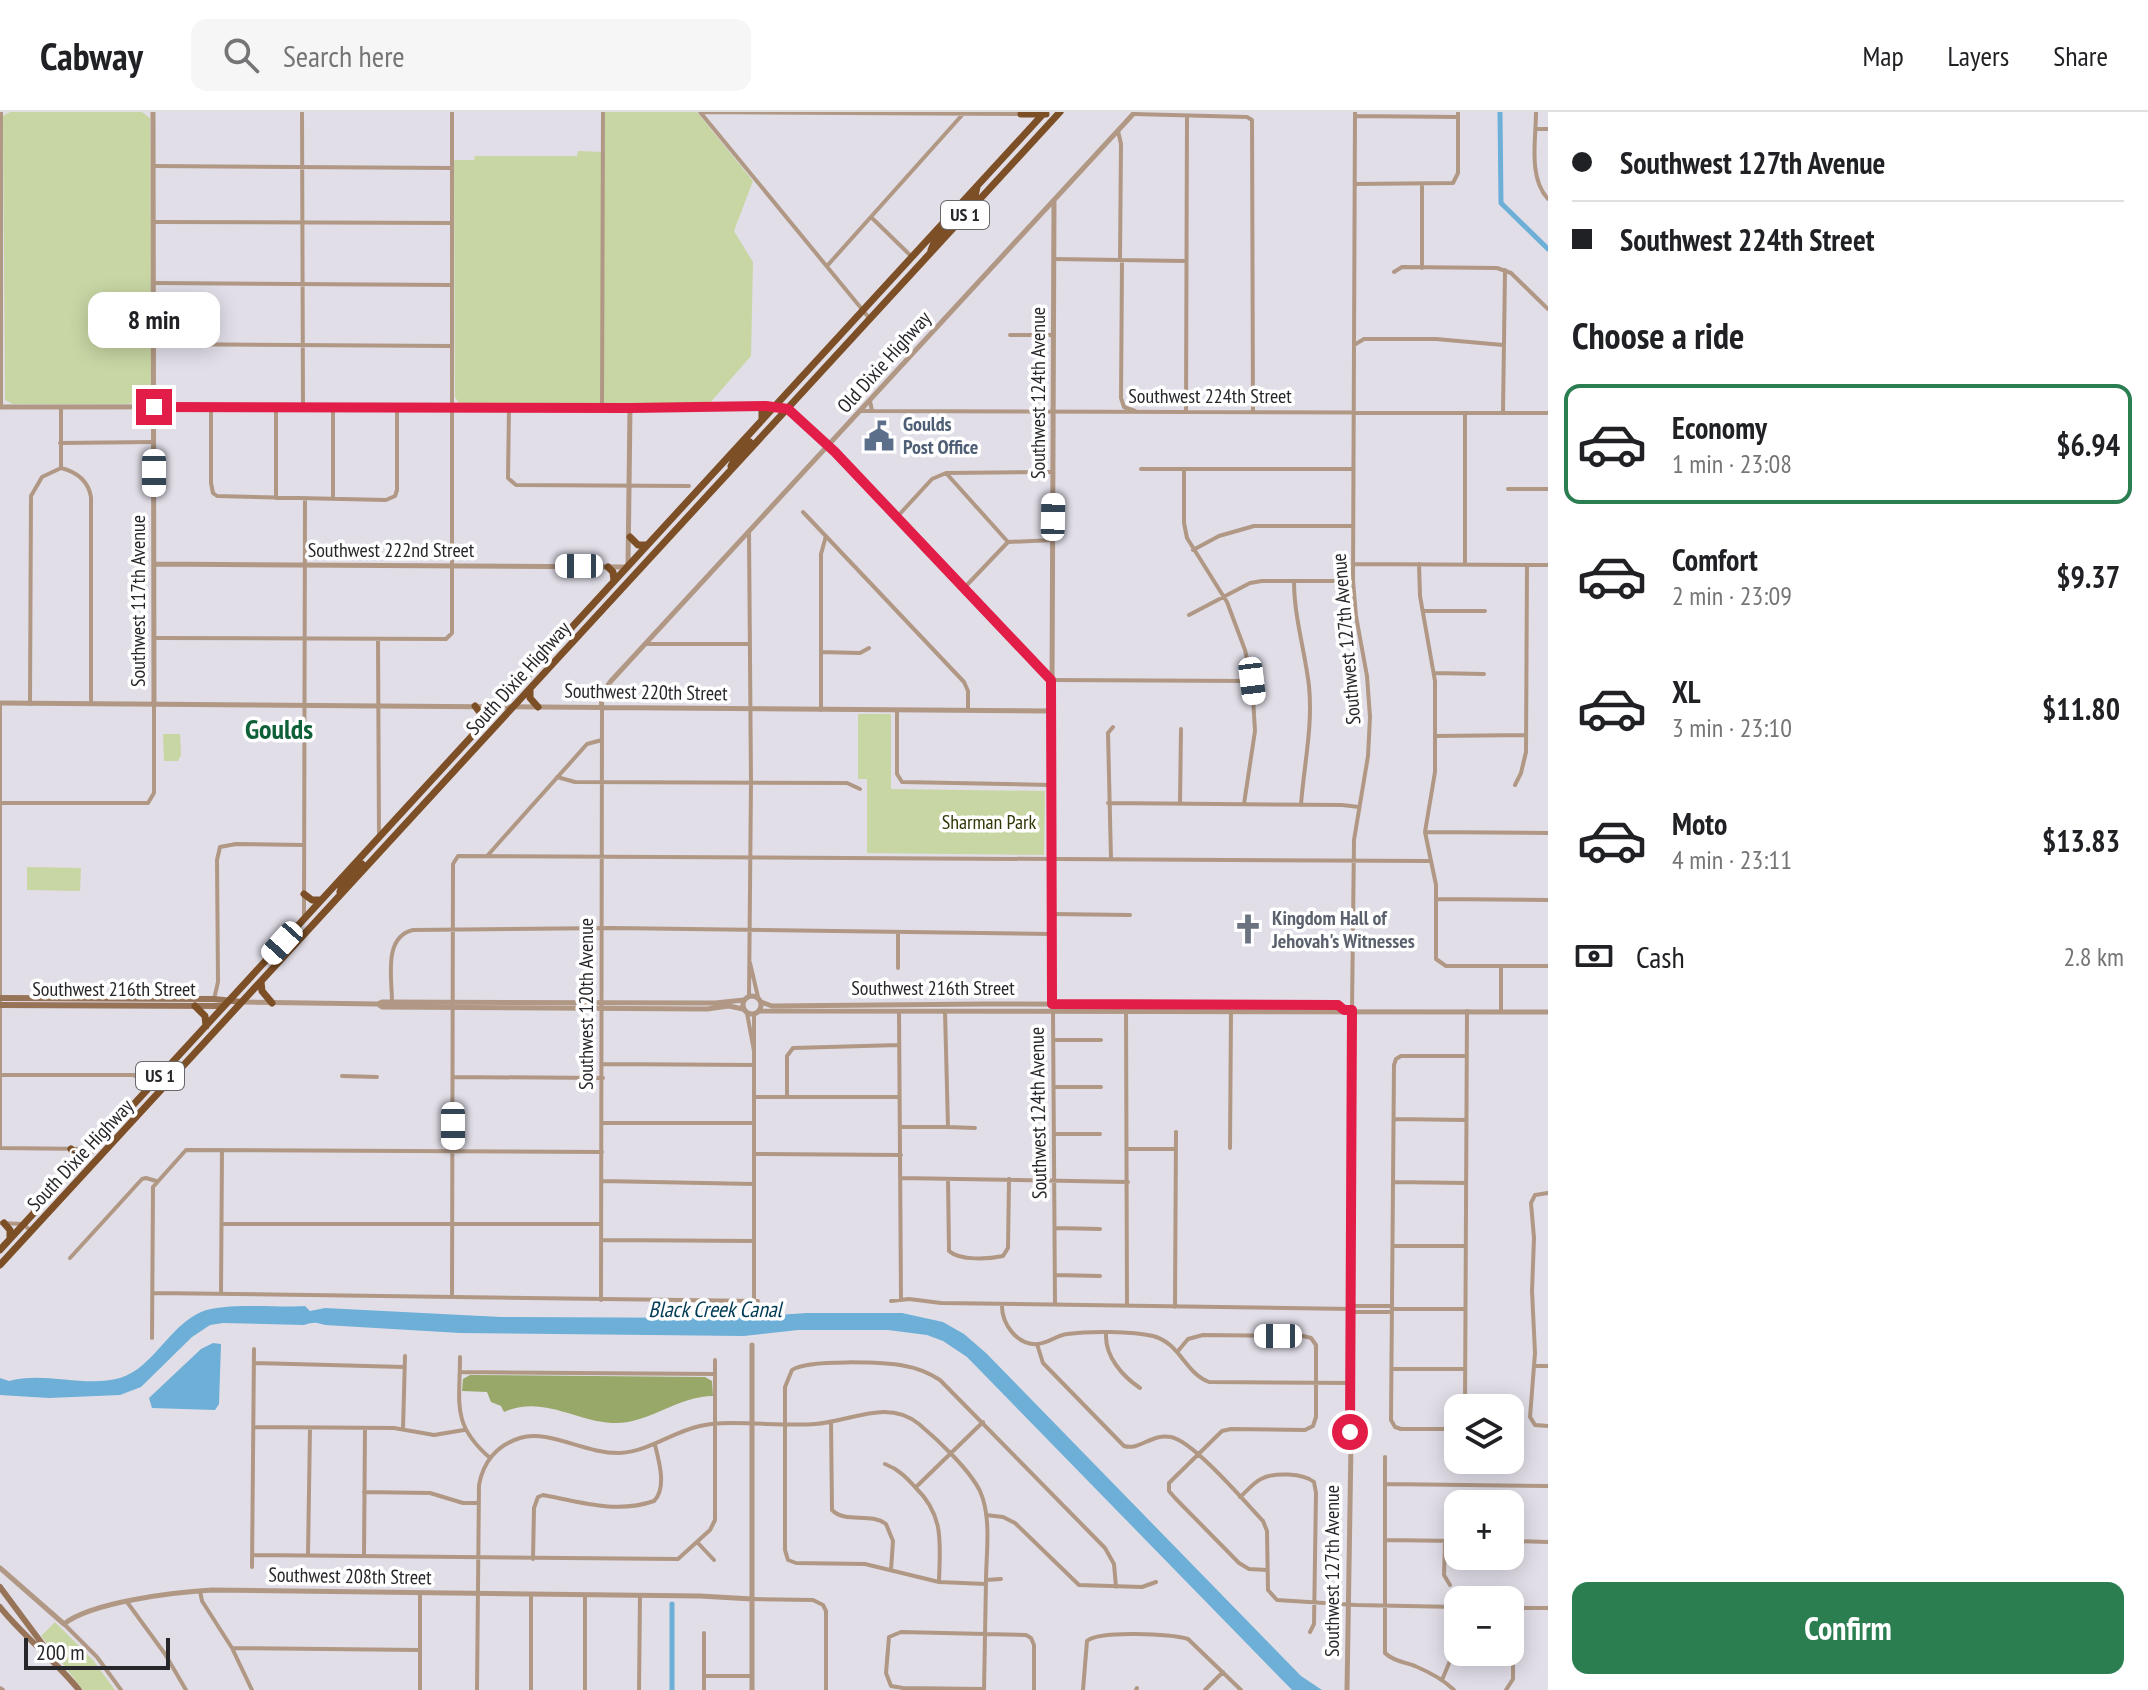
<!DOCTYPE html>
<html lang="en">
<head>
<meta charset="utf-8">
<style>
  body { margin:0; font-family:"PT Sans Narrow",sans-serif; background:#f6f6f6; color:#202124; height:100vh; display:flex; flex-direction:column; font-size:30px; white-space:nowrap }
  * { box-sizing:border-box; margin:0 }
  p { font-size:26px; color:#757577 }
  .icon { flex:none; width:44px; height:44px; fill:none; stroke:currentColor; stroke-width:2; stroke-linecap:round; stroke-linejoin:round }
  .map { position:relative; flex:1; overflow:hidden }
  .drawer { display:flex; flex-direction:column; background:#fff; width:600px }
  .drawer>* { flex:none }
  .guide { display:grid; align-content:center; height:176px; padding:0 24px; background:#fff }
  .buttons { position:absolute; left:1444px; top:1282px; display:grid; gap:16px }
  .buttons a { display:grid; place-items:center; width:80px; height:80px; border-radius:16px; background:#fff; box-shadow:0 4px 20px #0003; font-size:40px }
  .scale { position:absolute; left:24px; bottom:20px; width:146px; box-sizing:border-box; padding-left:8px; border:4px solid #27262a; border-top:0; font-size:22px; line-height:28px; white-space:nowrap; color:#27262a; -webkit-text-stroke:6px #fff; paint-order:stroke }
  .end { position:absolute; width:36px; height:36px; margin:-18px; border:10px solid #e11d48; background:#fff; box-shadow:0 0 0 4px #fff }
  .from { border-radius:50% }
  .bubble { position:absolute; height:56px; border-radius:16px; background:#fff; box-shadow:0 4px 20px #0003; font-size:26px; font-weight:800; line-height:56px; text-align:center }
  .car { position:absolute; width:24px; height:48px; margin:-24px -12px; border-radius:10px; box-shadow:0 0 6px 2px #0007; background:linear-gradient(#fff 24%,#345 0 40%,#fff 0 76%,#345 0 86%,#fff 0) }
  .guide b { display:flex; align-items:center; gap:28px; height:76px; font-size:30px }
  .guide b+b { border-top:2px solid #e0e0e0 }
  .guide i { width:20px; height:20px; background:#202124 }
  ul { padding:0; list-style:none }
  li { display:flex; align-items:center; gap:24px; height:120px; margin:0 16px 12px; padding:0 8px; border:4px solid transparent; border-radius:16px }
  li div { flex:1 }
  li b { display:block; font-size:30px }
  li em { font-style:normal; font-weight:800 }
  li.selected { border-color:#2a7e50 }
  li>.icon { width:72px; height:72px; stroke-width:1.5 }
  h2 { padding:0 24px; font-size:36px; line-height:96px }
  .pay { display:flex; align-items:center; gap:20px; height:88px; padding:0 24px; font-size:30px }
  .pay p { margin-inline-start:auto }
  .cta { display:flex; gap:16px; margin-top:auto; padding:16px 24px }
  .cta a { flex:1; height:92px; border-radius:16px; background:#2a7e50; color:#fff; font-size:32px; font-weight:800; line-height:92px; text-align:center }
  header { display:flex; align-items:center; gap:48px; box-sizing:border-box; height:112px; padding:0 40px; background:#fff; border-bottom:2px solid #e0e0e0 }
  header strong { font-size:38px }
  nav { display:flex; gap:44px; margin-inline-start:auto; font-size:28px }
  .search { width:560px; height:72px; background:#f6f6f6; display:flex; align-items:center; gap:20px; box-sizing:border-box; padding:0 28px; border-radius:16px; color:#757577; font-size:30px }
  main { display:flex; flex:1; min-height:0 }
  .map>svg:first-child { display:block }
  .green { fill:#c8d6a4 }
  .forest { fill:#98a868 }
  .water { fill:#6dafd7 }
  .lines { fill:none; stroke-linecap:round; stroke-linejoin:round }
  .canal { stroke:#6dafd7; stroke-width:5 }
  .minor { stroke:#b09885; stroke-width:4 }
  .tertiary { stroke:#b09885; stroke-width:5 }
  .secondary { stroke:#977458; stroke-width:6 }
  .trunk { stroke:#7d4f26; stroke-width:7 }
  .route { stroke:#e11d48; stroke-width:10 }
  .labels { text-anchor:middle; stroke-width:7; stroke-linejoin:round; paint-order:stroke }
  .shield { fill:#fff; stroke:#68676a; stroke-width:2 }
  .shield-label { font-size:18px; font-weight:bold; fill:#27262a }
  .street-label { font-size:20px; fill:#27262a; stroke:#fff }
  .service-label { font-size:20px; font-weight:bold; fill:#4e5e75; stroke:#fff; text-anchor:start }
  .park-label { font-size:20px; fill:#2f3906; stroke:#fff }
  .worship-label { font-size:20px; font-weight:bold; fill:#5b616d; stroke:#fff; text-anchor:start }
  .water-label { font-size:22px; font-style:italic; fill:#013b56; stroke:#fff }
  .district-label { font-size:28px; font-weight:bold; fill:#0d6038; stroke:#fff }
</style>
</head>
<body>
<header>
<strong>Cabway</strong>
<div class="search"><svg class="icon" aria-label="search" viewBox="0 0 24 24"><circle cx="10" cy="10" r="6"/><path d="M15 15l6 6"/></svg>Search here</div>
<nav><a>Map</a><a>Layers</a><a>Share</a></nav>
</header>
<main>
<div class="map">
<svg width="1548" height="1578" viewBox="0 0 1548 1578">
  <rect width="100%" height="100%" fill="#e1dee8"/>
  <path class="green" d="M10 0H142L150 6 152 277 146 290 125 292H13L5 288 3 4Z
    M605 0H697L753 69 734 119 753 150 751 244 709 292 459 291 455 285 454 48H474L475 44H577L578 39 605 40Z
    M858 602H891V677L1045 679 1044 743 867 741V667H858Z
    M163 622H180L181 643 178 649H164Z
    M27 755 81 756 80 779 27 778Z
    M55 1510 93 1548 115 1578H83L41 1524Z"/>
  <path class="forest" d="M470 1263 705 1265 712 1269 713 1284C677 1284 648 1313 612 1311 575 1309 542 1283 504 1300L501 1294 491 1290 487 1280 462 1279 463 1267Z"/>
  <path class="water" d="M305 1194 310 1199 325 1196 501 1205 733 1206 807 1201H902L943 1210 964 1222 986 1241 1301 1564 1322 1578H1292L967 1245 943 1229 927 1223 888 1218H798L744 1224 460 1221 325 1213C314 1210 314 1210 304 1213L223 1211 210 1213 192 1225 141 1275 120 1283 49 1286 0 1283V1266L9 1269C44 1259 85 1276 120 1266 153 1256 169 1214 201 1200 224 1190 278 1196 305 1194Z
    M213 1231 221 1232 219 1292 215 1298 152 1296 149 1286 201 1237Z"/>
  <g class="lines">
    <path class="canal" d="M1500 0 1501 91 1548 137
      M672 1578V1492"/>
    <path class="minor" d="M1 0V295
      M302 0 303 295
      M700 0 1021 2
      M700 0 870 207
      M1536 0C1536 28 1528 65 1548 87
      M1133 2 1247 5 1252 8 1253 300
      M1355 4 1458 5
      M1536 17H1548
      M1118 19 1121 32 1120 148
      M153 54 452 56
      M1355 72 1453 71 1458 61V0
      M1422 73V156
      M871 105 912 145
      M153 110 451 111
      M1054 147 1185 149
      M1122 148 1121 286 1124 295 1135 299
      M827 154 963 2
      M1394 160 1402 155 1497 156 1511 161 1548 197
      M154 171 451 173
      M1010 223H1054
      M154 232 452 234
      M1354 233 1364 227H1436L1503 233
      M602 294 603 0
      M61 295V356
      M333 295V387
      M509 295 508 366 516 373 689 374
      M211 296V371L213 381 217 384 386 388 395 384 397 378V295
      M861 299H872L870 289
      M872 299 1548 301
      M1186 300 1187 5
      M1503 300 1505 158
      M60 331 153 330
      M61 356C77 360 88 368 91 385V592
      M1141 357H1353
      M1184 357V411L1187 426 1227 490 1245 538 1252 569 1255 619 1244 692
      M946 361 1008 430
      M1508 377H1548
      M276 386V295
      M803 400 964 570 968 579V598
      M897 405 932 367 946 361 1052 360
      M749 421 751 670 749 884
      M1193 438 1219 424 1254 414H1353
      M1353 452 1548 453
      M1419 452 1420 484 1435 569V660L1425 720 1436 773V847L1446 854H1548
      M1465 453V301
      M1294 469C1294 505 1305 539 1309 574 1313 615 1304 652 1301 693
      M964 476 1008 430 1053 428
      M1423 499H1485
      M1189 503 1250 471 1262 469H1353
      M154 526 446 527 452 521V0
      M378 527 379 724
      M645 532H750
      M821 540 860 541 869 536
      M1435 561 1484 562
      M1051 568 1252 569
      M30 592 31 384 42 365 61 356
      M821 598V442L826 424
      M897 598V662L902 670 1052 673
      M1436 624 1526 623
      M557 665 575 670 847 671 860 677
      M1515 673 1521 661 1526 640 1527 453
      M0 691H148L154 681V593
      M1108 691 1342 693 1359 695
      M1180 691 1181 617
      M1425 720 1548 721
      M488 743 587 632 602 628
      M1111 747 1108 621 1113 615
      M1437 787 1548 788
      M1051 802 1130 803
      M304 804 305 387
      M750 851 758 885
      M898 856V820
      M214 887 218 870 217 748 220 735 236 732 303 733
      M392 890C392 866 383 825 413 818L612 816 1051 822
      M1126 893 1127 1194
      M1352 898 1354 728 1368 644 1370 605 1367 564 1356 504 1353 469 1355 0
      M899 899 901 1187
      M1053 899 1055 1192
      M1501 899V854
      M747 901 754 939
      M1054 928H1101
      M603 952 754 953
      M2 963H161
      M135 964 143 968 146 977
      M342 964 377 965
      M453 965 603 966
      M1054 975H1101
      M754 985H899
      M787 985V944L793 936 899 933
      M1394 1007 1466 1008
      M602 1011H754
      M902 1015H948L945 899
      M948 1015 975 1016
      M1054 1022H1100
      M0 1036V591
      M0 1036 90 1037
      M1230 1036 1231 900
      M1128 1037H1176
      M754 1042 901 1043
      M901 1066 1128 1070
      M948 1067 949 1139C960 1149 989 1147 1003 1144L1008 1136 1009 1067
      M602 1069 754 1072
      M1393 1070 1466 1071
      M1548 1081 1535 1083 1531 1091 1534 1126 1532 1179 1535 1241 1530 1305 1535 1313 1548 1314
      M0 1111 23 1112 31 1119
      M222 1112H601
      M1055 1116 1100 1117
      M602 1128 754 1129
      M1393 1134H1465
      M70 1146 142 1067 146 1066 156 1069
      M1055 1163 1100 1164
      M153 1181 758 1189
      M221 1182 222 1038
      M452 1185 453 752 458 744 1429 749
      M601 1188 602 597
      M754 1189V902
      M891 1189 909 1187 941 1191 1352 1197
      M1002 1192C1001 1211 1017 1234 1038 1232 1049 1231 1057 1223 1067 1222 1089 1219 1132 1219 1153 1224 1180 1231 1185 1261 1209 1270L1352 1271
      M1352 1194H1392
      M1175 1195 1176 1020
      M1392 1197H1465
      M1352 1200H1392
      M1106 1222C1105 1244 1122 1264 1140 1276
      M152 1226 153 1075 186 1038 602 1040
      M1037 1232 1043 1251 1124 1334C1139 1339 1152 1321 1171 1325 1193 1329 1245 1390 1263 1409L1267 1419 1268 1478 1277 1488 1356 1493 1458 1495
      M1178 1239 1188 1227 1203 1223 1303 1224 1311 1226 1316 1233V1305L1313 1314 1305 1318 1231 1317 1222 1319 1169 1371V1379L1175 1386 1239 1451 1249 1457 1267 1458
      M460 1245C460 1292 451 1312 490 1346
      M255 1251 404 1255
      M1534 1254H1548
      M1392 1257H1465
      M460 1260 715 1262
      M1465 1296 1467 899
      M831 1310 832 1398C846 1412 870 1400 886 1412L893 1429 891 1458
      M254 1315 394 1316 434 1323 464 1318
      M403 1317 405 1244
      M1458 1317H1401L1395 1315 1391 1308 1394 953 1396 947 1401 944H1467
      M1385 1345V1541C1393 1549 1404 1550 1415 1554 1429 1560 1443 1567 1454 1578
      M885 1352C898 1357 906 1365 915 1375 945 1404 940 1431 939 1470
      M1385 1372 1548 1374
      M916 1375 983 1310
      M364 1380 430 1381 463 1391H478
      M1240 1385C1247 1379 1253 1371 1261 1367 1274 1360 1303 1361 1314 1370L1316 1381 1314 1512 1310 1520
      M986 1403 1003 1405 1015 1411 1079 1473 1142 1475 1156 1470
      M1385 1428 1458 1429
      M1445 1429 1444 1463 1450 1473
      M1510 1429 1548 1430
      M697 1430 714 1448
      M252 1443 678 1447 710 1418 715 1408V1248
      M308 1443 310 1316
      M364 1444 365 1316
      M533 1447 534 1396 538 1385 543 1383C580 1390 617 1402 654 1389 667 1376 659 1349 655 1333
      M252 1455 254 1237
      M986 1468 1001 1467
      M986 1472 939 1470 865 1452 796 1451 788 1448 785 1438V1275L792 1258C807 1247 885 1250 905 1254 918 1256 929 1261 940 1268L1105 1436 1114 1452 1116 1475
      M200 1479 202 1489 232 1536 252 1578
      M752 1487 813 1488 823 1493 826 1499V1578
      M127 1490 165 1542 186 1578
      M1510 1496H1548
      M64 1512 97 1545 121 1578
      M232 1536 420 1538
      M704 1564H752
      M1442 1568 1455 1537 1458 1498
      M0 1576 3 1578
      M984 1577 903 1576 891 1574 886 1561 889 1525 901 1520 1026 1523 1031 1526 1034 1533V1578
      M420 1578V1481
      M477 1578 479 1373C483 1350 497 1333 520 1326 549 1317 585 1342 620 1341 650 1339 672 1320 700 1314 731 1307 781 1315 815 1312 850 1310 887 1286 919 1312 938 1328 969 1357 980 1379 992 1406 986 1441 986 1469 985 1505 985 1542 984 1578
      M531 1578V1482
      M585 1578V1483
      M639 1578 640 1483
      M704 1578V1521
      M1083 1578 1087 1529C1099 1518 1171 1522 1188 1527L1241 1578
      M1136 1578 1137 1576
      M1205 1578 1223 1560
      M1506 1578 1513 1567V1496"/>
    <path class="tertiary" d="M153 0 154 593
      M0 295 782 294 840 345 1051 568
      M154 452 628 455 630 296
      M0 591 1052 599
      M602 597 601 583 611 569 1135 0
      M743 893a9 9 0 1 1 18 0a9 9 0 1 1-18 0Z
      M243 890 378 892 382 890 715 891 744 888
      M761 890 772 894 985 892 1338 893 1344 898
      M378 892 382 895 707 897 729 894 743 897
      M759 899 1548 900
      M1053 899 1051 822 1054 89
      M0 1456 64 1512C91 1490 176 1480 212 1478L700 1484 752 1487
      M752 1578V1233
      M1347 1578 1352 1271V898"/>
    <path class="secondary" d="M0 886 214 887 242 890
      M0 893 219 894 227 890
      M0 1475 52 1545
      M0 1495C24 1525 55 1548 79 1578"/>
    <path class="trunk" d="M1021 2H1046
      M931 138 935 128 975 84 977 75
      M758 294 762 298V308
      M731 354 734 348 750 330
      M630 425 638 433H647
      M608 455 613 460 614 469
      M530 577V586L538 595
      M475 594 481 602 482 612
      M340 780 342 773 362 752
      M304 782 312 788H320
      M261 870 262 879 272 891
      M195 894 205 904 206 914
      M71 1037 77 1046V1053
      M4 1111 10 1118V1126
      M0 1138 1045 0
      M0 1153 1060 0"/>
  </g>
  <g class="lines">
    <path class="route" d="M154 295 630 296 766 294 788 297 835 340 1051 568 1052 892 1338 893 1344 898H1352L1350 1320"/>
  </g>
  <defs>
    <g id="civic-bare" transform="scale(2.4)"><path d="M-.6-6.5H3V-4.5H.6V-3L4-1V1h2V6H-6V1h2V-1L-.6-3ZM-1.2 2.5V6h2.4V2.5Z" fill="#5c6f8a" stroke="#fff" stroke-width="2.5" paint-order="stroke"/></g>
    <g id="church-bare" transform="scale(2.4)"><path d="M-1.2-6h2.4v3.5h3.3v2.4h-3.3V6h-2.4V-.1h-3.3v-2.4h3.3Z" fill="#6b7280" stroke="#fff" stroke-width="2.5" paint-order="stroke"/></g>
  </defs>
  <g fill-rule="evenodd">
    <use href="#civic-bare" x="879" y="324"/>
    <use href="#church-bare" x="1248" y="817"/>
  </g>
  <g class="labels">
    <g class="shield">
      <rect x="941" y="89" width="48" height="28" rx="6"/>
      <rect x="136" y="950" width="48" height="28" rx="6"/>
    </g>
    <g class="shield-label">
      <text x="965" y="109">US 1</text>
      <text x="160" y="970">US 1</text>
    </g>
    <g class="street-label">
      <text transform="translate(884 250) rotate(-48)" y="7">Old Dixie Highway</text>
      <text transform="translate(1038 281) rotate(-90)" y="7">Southwest 124th Avenue</text>
      <text x="1210" y="291">Southwest 224th Street</text>
      <text x="391" y="445">Southwest 222nd Street</text>
      <text transform="translate(138 489) rotate(-90)" y="7">Southwest 117th Avenue</text>
      <text transform="translate(1346 527) rotate(-95)" y="7">Southwest 127th Avenue</text>
      <text transform="translate(518 566) rotate(-48)" y="7">South Dixie Highway</text>
      <text transform="translate(646 580) rotate(1)" y="7">Southwest 220th Street</text>
      <text x="933" y="883">Southwest 216th Street</text>
      <text x="114" y="884">Southwest 216th Street</text>
      <text transform="translate(586 892) rotate(-90)" y="7">Southwest 120th Avenue</text>
      <text transform="translate(1038 1001) rotate(-91)" y="7">Southwest 124th Avenue</text>
      <text transform="translate(80 1043) rotate(-47)" y="7">South Dixie Highway</text>
      <text transform="translate(1332 1459) rotate(-90)" y="7">Southwest 127th Avenue</text>
      <text transform="translate(350 1464) rotate(1)" y="7">Southwest 208th Street</text>
    </g>
    <g class="service-label">
      <text x="903" y="319">Goulds<tspan x="903" dy="23">Post Office</tspan></text>
    </g>
    <g class="park-label">
      <text x="989" y="717">Sharman Park</text>
    </g>
    <g class="worship-label">
      <text x="1272" y="813">Kingdom Hall of<tspan x="1272" dy="23">Jehovah's Witnesses</tspan></text>
    </g>
    <g class="water-label">
      <text x="715" y="1205">Black Creek Canal</text>
    </g>
    <g class="district-label">
      <text x="279" y="627">Goulds</text>
    </g>
  </g>
</svg>
<div class="buttons">
<a><svg class="icon" aria-label="layers" viewBox="0 0 24 24"><path d="M12 4l9 5-9 5-9-5zM3 14l9 5 9-5"/></svg></a>
<a>+</a>
<a>−</a>
</div>
<div class="scale">200 m</div>
<i class="end from" style="left:1350px;top:1320px"></i>
<i class="end" style="left:154px;top:295px"></i>
<div class="bubble" style="left:88px;top:180px;width:132px">8 min</div>
<i class="car" style="left:154px;top:361px;rotate:180deg"></i>
<i class="car" style="left:1053px;top:405px;rotate:1deg"></i>
<i class="car" style="left:579px;top:454px;rotate:270deg"></i>
<i class="car" style="left:1252px;top:569px;rotate:173deg"></i>
<i class="car" style="left:282px;top:831px;rotate:222deg"></i>
<i class="car" style="left:453px;top:1014px;rotate:180deg"></i>
<i class="car" style="left:1278px;top:1224px;rotate:270deg"></i>
</div>
<section class="drawer">
<div class="guide">
<b><i class="from"></i>Southwest 127th Avenue</b>
<b><i></i>Southwest 224th Street</b>
</div>
<h2>Choose a ride</h2>
<ul>
<li class="selected"><svg class="icon" aria-label="car" viewBox="0 0 24 24"><path d="M5 17H2v-5l4-1 3-4h7l3 4 3 1v5h-3M9 17h6M6 11h13"/><circle cx="7" cy="17" r="2"/><circle cx="17" cy="17" r="2"/></svg><div><b>Economy</b><p>1 min · 23:08</p></div><em>$6.94</em></li>
<li><svg class="icon" aria-label="car" viewBox="0 0 24 24"><path d="M5 17H2v-5l4-1 3-4h7l3 4 3 1v5h-3M9 17h6M6 11h13"/><circle cx="7" cy="17" r="2"/><circle cx="17" cy="17" r="2"/></svg><div><b>Comfort</b><p>2 min · 23:09</p></div><em>$9.37</em></li>
<li><svg class="icon" aria-label="car" viewBox="0 0 24 24"><path d="M5 17H2v-5l4-1 3-4h7l3 4 3 1v5h-3M9 17h6M6 11h13"/><circle cx="7" cy="17" r="2"/><circle cx="17" cy="17" r="2"/></svg><div><b>XL</b><p>3 min · 23:10</p></div><em>$11.80</em></li>
<li><svg class="icon" aria-label="car" viewBox="0 0 24 24"><path d="M5 17H2v-5l4-1 3-4h7l3 4 3 1v5h-3M9 17h6M6 11h13"/><circle cx="7" cy="17" r="2"/><circle cx="17" cy="17" r="2"/></svg><div><b>Moto</b><p>4 min · 23:11</p></div><em>$13.83</em></li>
</ul>
<div class="pay"><svg class="icon" aria-label="cash" viewBox="0 0 24 24"><path d="M3 7h18v10H3z"/><circle cx="12" cy="12" r="2"/></svg>Cash<p>2.8 km</p></div>
<div class="cta"><a>Confirm</a></div>
</section>
</main>
</body>
</html>
